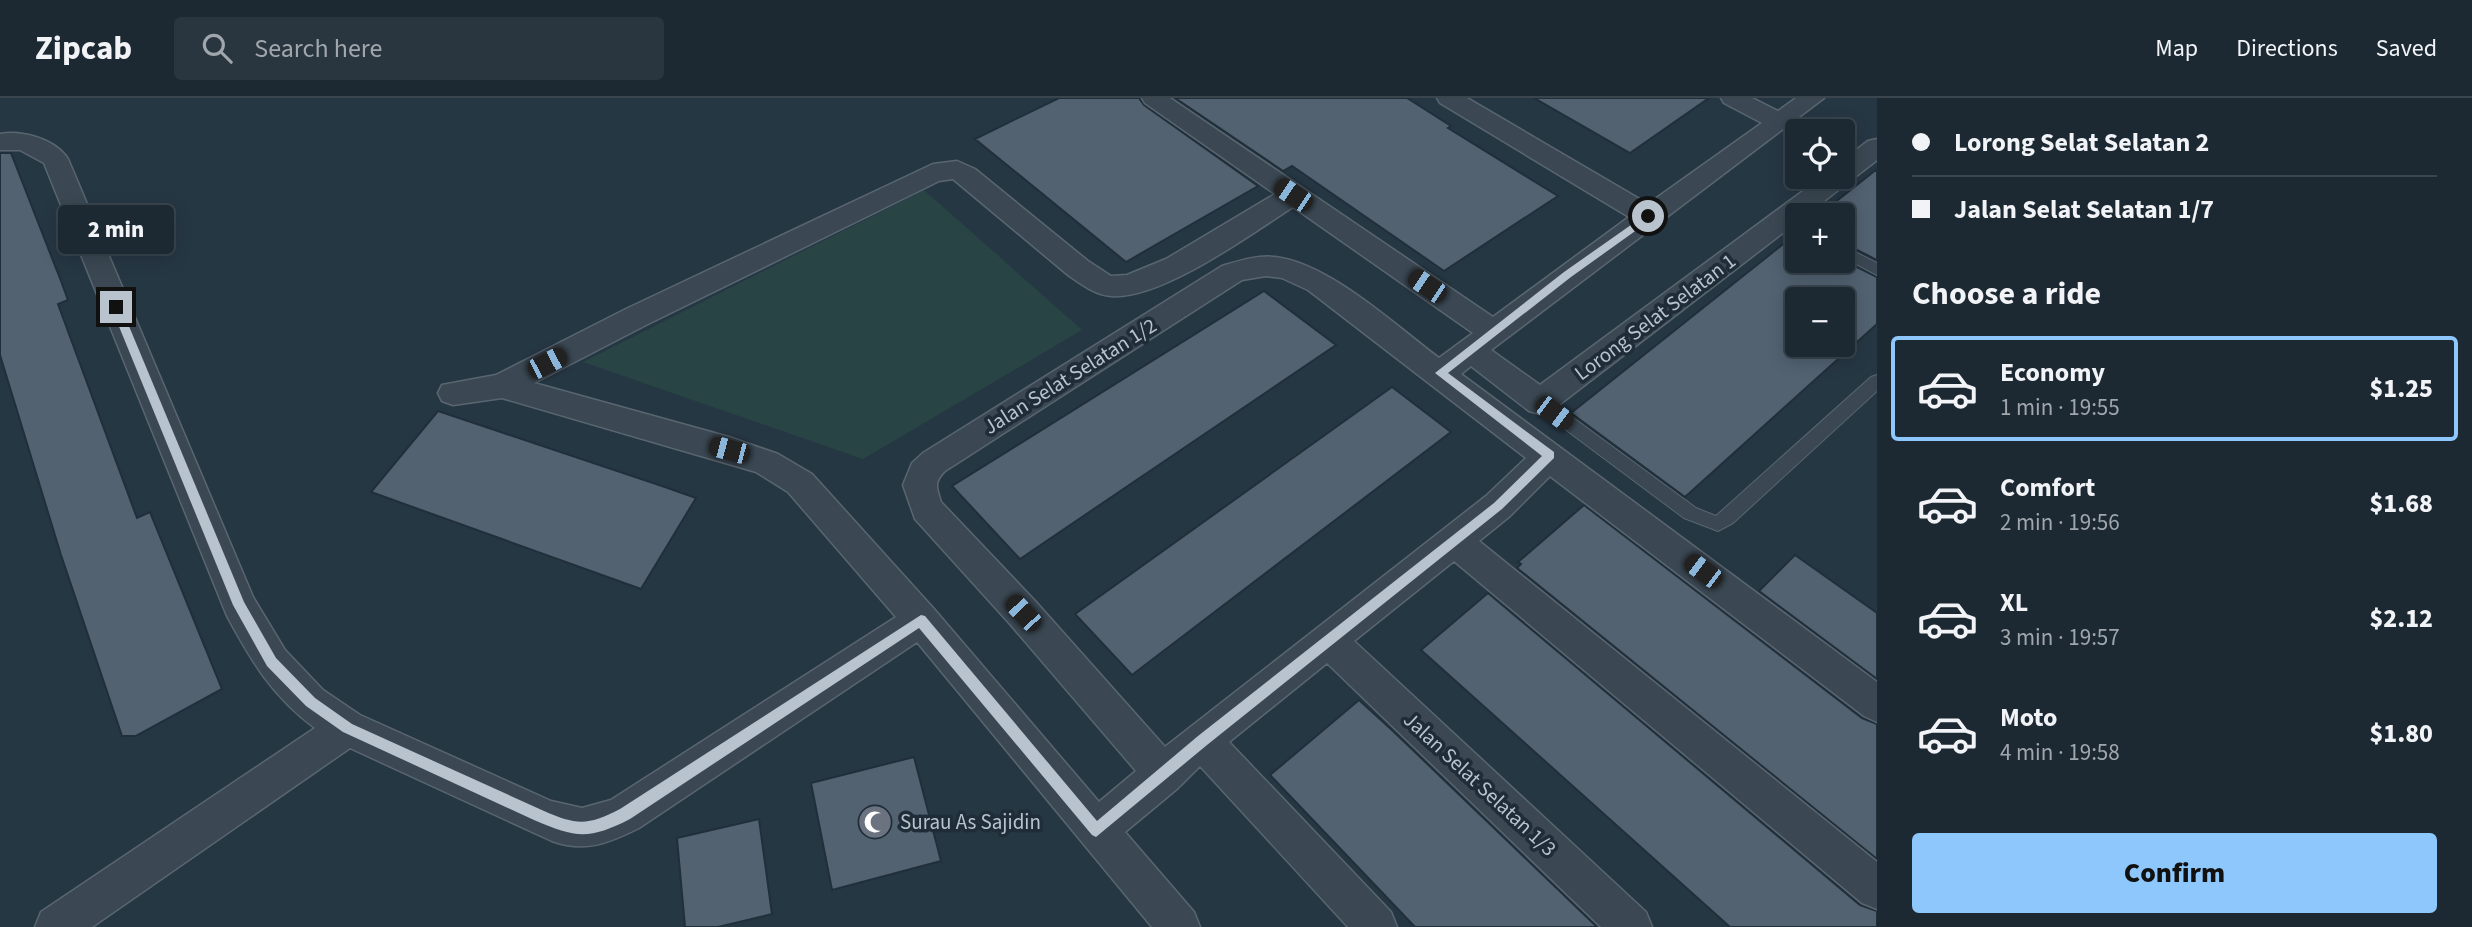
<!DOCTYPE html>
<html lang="en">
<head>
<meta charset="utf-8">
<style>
  body { margin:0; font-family:"Source Sans 3",sans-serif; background:#29353f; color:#f1f3f6; height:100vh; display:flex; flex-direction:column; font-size:26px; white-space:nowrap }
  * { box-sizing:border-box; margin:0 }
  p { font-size:23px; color:#a0a6ac }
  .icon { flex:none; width:38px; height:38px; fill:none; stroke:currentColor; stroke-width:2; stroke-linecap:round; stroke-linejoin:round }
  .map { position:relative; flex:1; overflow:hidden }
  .panel { display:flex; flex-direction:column; background:#1c2933; width:595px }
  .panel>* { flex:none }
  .banner { display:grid; align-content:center; height:154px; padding:0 35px; background:#1c2933 }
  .tools { position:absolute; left:1785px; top:21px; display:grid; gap:14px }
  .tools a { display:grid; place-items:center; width:70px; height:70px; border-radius:7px; background:#1c2933; box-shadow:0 4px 18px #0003,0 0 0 2px #3a454e; font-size:35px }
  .end { position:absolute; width:32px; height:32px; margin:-16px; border:9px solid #b8c3cd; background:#111; box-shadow:0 0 0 4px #111 }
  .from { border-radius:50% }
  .bubble { position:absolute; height:49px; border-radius:7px; background:#1c2933; box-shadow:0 4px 18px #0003,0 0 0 2px #3a454e; font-size:23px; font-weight:800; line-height:49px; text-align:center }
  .car { position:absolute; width:21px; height:42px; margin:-21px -10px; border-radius:9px; box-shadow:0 0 5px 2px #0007; background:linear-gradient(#222 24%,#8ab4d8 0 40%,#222 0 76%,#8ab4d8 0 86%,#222 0) }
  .banner b { display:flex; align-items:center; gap:24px; height:66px; font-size:26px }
  .banner b+b { border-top:2px solid #3a454e }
  .banner i { width:18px; height:18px; background:#f1f3f6 }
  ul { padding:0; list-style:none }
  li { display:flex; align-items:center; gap:21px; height:105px; margin:0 14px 10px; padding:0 21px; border:4px solid transparent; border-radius:7px }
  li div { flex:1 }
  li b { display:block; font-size:26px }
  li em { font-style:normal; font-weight:800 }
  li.active { border-color:#8ec7fb }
  li>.icon { width:63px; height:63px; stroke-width:1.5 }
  h2 { padding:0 35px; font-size:32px; line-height:84px }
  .cta { display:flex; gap:14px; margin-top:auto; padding:14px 35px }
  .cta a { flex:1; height:80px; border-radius:7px; background:#8ec7fb; color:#111; font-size:28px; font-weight:800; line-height:80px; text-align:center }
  header { display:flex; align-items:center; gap:42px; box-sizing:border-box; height:98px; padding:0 35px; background:#1c2933; border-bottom:2px solid #3a454e }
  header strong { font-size:33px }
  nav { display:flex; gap:38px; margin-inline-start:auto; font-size:24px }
  .search { width:490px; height:63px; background:#29353f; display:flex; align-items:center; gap:18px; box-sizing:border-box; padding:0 24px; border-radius:7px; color:#a0a6ac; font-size:26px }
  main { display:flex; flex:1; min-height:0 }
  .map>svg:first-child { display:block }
  .green { fill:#284444 }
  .building { fill:#526271; stroke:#212f3a; stroke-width:2; fill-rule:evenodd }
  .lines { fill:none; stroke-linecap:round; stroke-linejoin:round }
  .service-casing { stroke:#596670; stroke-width:2 }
  .minor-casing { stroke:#596670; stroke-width:3 }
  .service { fill:#3b4853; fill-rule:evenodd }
  .minor { fill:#3b4853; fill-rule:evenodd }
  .route { fill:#b8c3cd }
  .labels { text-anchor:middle; stroke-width:7; stroke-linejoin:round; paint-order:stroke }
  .street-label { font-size:21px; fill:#b8c3cd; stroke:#1f2d38 }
  .poi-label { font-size:21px; fill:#b8c3cd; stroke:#1f2d38; text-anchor:start }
</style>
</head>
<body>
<header>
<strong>Zipcab</strong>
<div class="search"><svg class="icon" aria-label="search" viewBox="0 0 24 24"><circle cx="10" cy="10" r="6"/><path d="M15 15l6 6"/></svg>Search here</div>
<nav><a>Map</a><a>Directions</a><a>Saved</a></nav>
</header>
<main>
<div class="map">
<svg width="1877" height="829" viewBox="0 0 1877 829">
  <rect width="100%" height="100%" fill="#263744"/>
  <path class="green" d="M924 92 1082 232 863 361 583 264Z"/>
  <path class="building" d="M1059 0H1139L1144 7 1258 88 1126 164 975 41Z
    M1175 0H1407L1451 28 1448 30 1558 98 1444 173 1292 68 1283 73Z
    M1534 0H1709L1630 55Z
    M0 55H11L61 183 68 202 58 206 137 420 150 414 222 591 136 638H122L61 457 0 257Z
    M1877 71V162L1843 145V117H1819Z
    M1797 135V163L1843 162 1877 179V226L1685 399 1571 315ZM1797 201H1843V247H1797Z
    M1264 193 1336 247 1020 461 952 388Z
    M1392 289 1451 334 1132 577 1075 516Z
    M438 313 662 388 696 400 641 491 371 394Z
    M1584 407 1862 620 1877 626V761L1517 470 1521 466 1518 464Z
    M1795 457 1877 515V581L1759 493Z
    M1488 495 1860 807 1877 813V829H1730L1421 552Z
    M1359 602 1393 633 1597 829H1415L1270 677Z
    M914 659 941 763 832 792 811 685Z
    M759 721 772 816 718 829H685L677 740Z"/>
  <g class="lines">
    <g class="service-casing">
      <path id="service" d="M1843 148 1877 165V177L1843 159Z
        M1877 277V293L1733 425 1718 433 1684 420 1534 308 1532 304 1540 298 1546 300 1696 410 1716 418 1871 279Z"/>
    </g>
    <g class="minor-casing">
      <path id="minor" d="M1142 0H1170L1493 219 1629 119 1440 5 1437 0H1467L1648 106 1762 25 1724 5 1721 0H1752L1778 13 1796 0H1824L1491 252 1540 287 1822 79H1843V62L1868 43 1877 41V62L1806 117H1797V124L1551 313 1540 316 1529 313 1471 268 1461 276 1877 584V624L1864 618 1550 378 1510 418 1479 443 1877 764V811L1862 805 1454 463 1354 543 1646 814 1652 829H1601L1327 565 1229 644 1391 814 1397 829H1348L1200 668 1178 690 1125 734 1194 814 1200 829H1152L917 544 639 730C609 745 585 755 552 743L350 650 92 829H35L41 814 315 630C272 598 252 564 227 518L44 65 20 52H0V36C22 32 55 41 68 61L253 499 285 552 323 592 360 617 551 703 582 710 611 702 896 519 788 394 756 374 502 300 453 307 442 303 438 295 442 287 496 277 626 211 933 66 957 63 975 71 1088 163 1111 178 1127 177 1166 161 1275 96 1145 5ZM953 81 1068 177C1081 186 1095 197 1111 198 1161 202 1251 136 1293 109L1473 235 1439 260C1396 228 1329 165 1275 159 1257 157 1239 163 1222 168L923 355 912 365 903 387 915 421 1010 526 1136 673 1099 704 934 511 812 376 778 356 729 339 534 285 646 227 939 83ZM1266 178 1282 180 1308 192 1526 360 1486 398 1165 649 1036 504 941 404C936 389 934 384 945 373L1242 182Z"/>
    </g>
    <use href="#service" class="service"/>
    <use href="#minor" class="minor"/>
  </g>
  <path class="route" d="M1648 115 1653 118 1652 121 1571 179 1448 275 1554 354V360L1502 411 1207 647 1096 739 1092 737 919 530 630 721C589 742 576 740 534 722L343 634 306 608 267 568 233 507 111 209 116 206 121 209 244 504 276 560 315 600 352 626 544 713C576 727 588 728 620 711L921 517 925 518 1097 723 1198 638 1494 405 1542 358 1435 275 1564 174Z"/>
  <defs>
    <g id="mosque-disc" transform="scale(1.75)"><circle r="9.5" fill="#6b7280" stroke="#1f2d38"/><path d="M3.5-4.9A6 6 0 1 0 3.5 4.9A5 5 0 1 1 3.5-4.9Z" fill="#fff"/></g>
  </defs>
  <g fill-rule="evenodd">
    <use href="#mosque-disc" x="875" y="724"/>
  </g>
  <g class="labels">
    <g class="street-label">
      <text transform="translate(1655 219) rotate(-37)" y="7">Lorong Selat Selatan 1</text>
      <text transform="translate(1070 278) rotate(-32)" y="7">Jalan Selat Selatan 1/2</text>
      <text transform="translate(1480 686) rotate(43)" y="7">Jalan Selat Selatan 1/3</text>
    </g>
    <g class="poi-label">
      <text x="900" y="731">Surau As Sajidin</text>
    </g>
  </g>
</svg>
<div class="tools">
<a><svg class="icon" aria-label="locate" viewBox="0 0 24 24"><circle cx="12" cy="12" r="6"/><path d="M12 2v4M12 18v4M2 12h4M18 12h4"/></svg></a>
<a>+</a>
<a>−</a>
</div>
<i class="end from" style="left:1648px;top:118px"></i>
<i class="end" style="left:116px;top:209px"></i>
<div class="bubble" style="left:58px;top:107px;width:116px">2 min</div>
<i class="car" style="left:1293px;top:97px;rotate:304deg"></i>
<i class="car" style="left:1427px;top:188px;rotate:304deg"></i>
<i class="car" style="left:547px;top:265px;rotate:63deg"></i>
<i class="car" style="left:1554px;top:315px;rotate:127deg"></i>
<i class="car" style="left:729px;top:352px;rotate:285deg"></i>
<i class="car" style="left:1703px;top:473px;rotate:307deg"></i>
<i class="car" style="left:1023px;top:515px;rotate:317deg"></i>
</div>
<section class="panel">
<div class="banner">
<b><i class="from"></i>Lorong Selat Selatan 2</b>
<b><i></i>Jalan Selat Selatan 1/7</b>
</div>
<h2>Choose a ride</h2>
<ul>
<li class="active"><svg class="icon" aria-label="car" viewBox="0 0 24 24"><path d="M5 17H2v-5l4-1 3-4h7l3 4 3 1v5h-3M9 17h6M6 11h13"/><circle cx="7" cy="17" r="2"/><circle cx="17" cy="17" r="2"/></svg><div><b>Economy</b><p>1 min · 19:55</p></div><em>$1.25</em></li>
<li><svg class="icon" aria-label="car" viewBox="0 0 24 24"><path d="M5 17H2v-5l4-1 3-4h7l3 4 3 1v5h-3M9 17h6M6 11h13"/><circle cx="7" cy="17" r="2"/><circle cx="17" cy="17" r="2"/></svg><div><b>Comfort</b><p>2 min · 19:56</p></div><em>$1.68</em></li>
<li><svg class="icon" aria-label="car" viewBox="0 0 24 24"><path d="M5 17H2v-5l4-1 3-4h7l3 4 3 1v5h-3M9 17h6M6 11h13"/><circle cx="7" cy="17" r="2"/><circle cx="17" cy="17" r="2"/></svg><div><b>XL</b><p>3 min · 19:57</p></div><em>$2.12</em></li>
<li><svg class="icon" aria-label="car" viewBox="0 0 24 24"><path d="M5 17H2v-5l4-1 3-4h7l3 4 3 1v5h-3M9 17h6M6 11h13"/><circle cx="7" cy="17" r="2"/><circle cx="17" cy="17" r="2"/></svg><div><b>Moto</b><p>4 min · 19:58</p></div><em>$1.80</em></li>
</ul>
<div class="cta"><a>Confirm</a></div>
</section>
</main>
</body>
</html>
